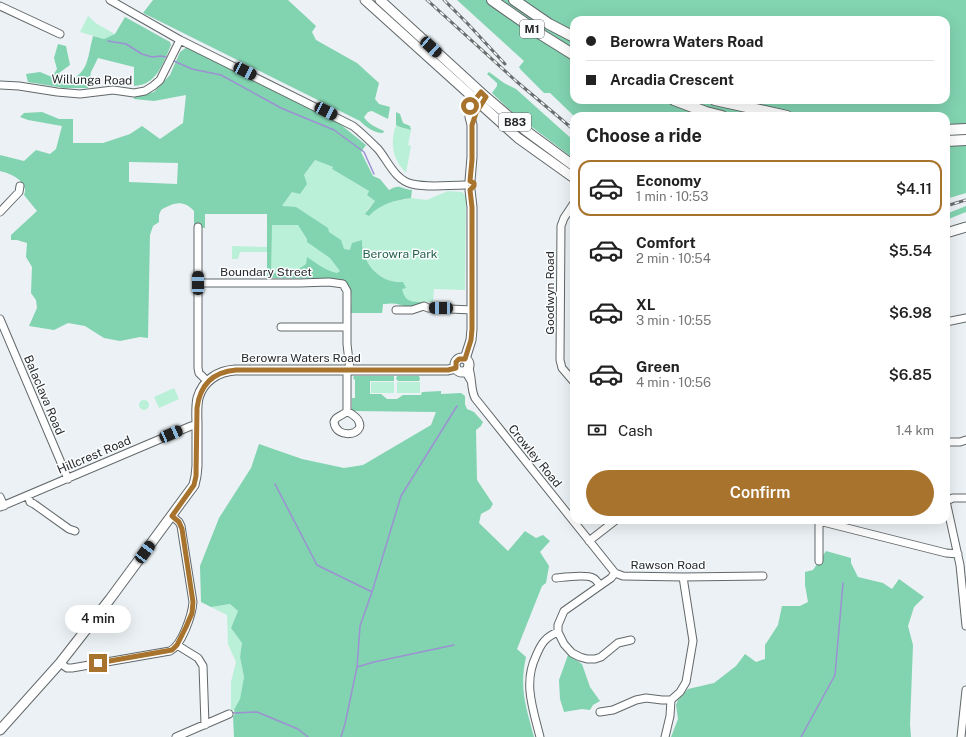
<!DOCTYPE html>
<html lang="en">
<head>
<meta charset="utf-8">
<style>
  body { margin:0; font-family:"Public Sans",sans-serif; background:#f2f2f2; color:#222; height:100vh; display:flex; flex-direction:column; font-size:15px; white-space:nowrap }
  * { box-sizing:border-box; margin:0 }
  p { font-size:13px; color:#767676 }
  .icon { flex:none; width:22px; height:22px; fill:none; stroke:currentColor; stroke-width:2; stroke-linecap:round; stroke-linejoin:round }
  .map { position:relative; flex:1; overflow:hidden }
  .panel { position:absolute; left:570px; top:112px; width:380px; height:412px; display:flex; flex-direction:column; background:#fff; border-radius:12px; box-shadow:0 4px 16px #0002 }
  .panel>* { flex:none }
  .top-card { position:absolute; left:570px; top:16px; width:380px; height:88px; border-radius:12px; box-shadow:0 4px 16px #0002; display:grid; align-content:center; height:88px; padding:0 16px; background:#fff }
  .end { position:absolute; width:18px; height:18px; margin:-9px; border:5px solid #a8732d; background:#fff; box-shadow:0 0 0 2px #fff }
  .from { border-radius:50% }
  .bubble { position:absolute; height:28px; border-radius:14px; background:#fff; box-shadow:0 4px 16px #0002; font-size:13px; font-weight:600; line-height:28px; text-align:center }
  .car { position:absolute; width:12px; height:24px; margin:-12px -6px; border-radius:5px; box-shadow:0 0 3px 1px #0007; background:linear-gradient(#222 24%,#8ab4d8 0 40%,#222 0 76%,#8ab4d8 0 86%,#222 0) }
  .top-card b { display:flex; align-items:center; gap:14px; height:38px; font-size:15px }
  .top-card b+b { border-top:1px solid #e0e0e0 }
  .top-card i { width:10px; height:10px; background:#222 }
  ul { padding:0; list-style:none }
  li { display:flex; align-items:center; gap:12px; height:56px; margin:0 8px 6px; padding:0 8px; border:2px solid transparent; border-radius:12px }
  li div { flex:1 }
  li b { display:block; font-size:15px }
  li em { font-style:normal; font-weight:600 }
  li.on { border-color:#a8732d }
  li>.icon { width:36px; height:36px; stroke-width:1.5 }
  h2 { padding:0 16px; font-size:18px; line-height:48px }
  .pay { display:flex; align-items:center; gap:10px; height:44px; padding:0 16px; font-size:15px }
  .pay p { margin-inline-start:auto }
  .cta { display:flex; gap:8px; margin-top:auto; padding:8px 16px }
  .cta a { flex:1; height:46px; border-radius:24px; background:#a8732d; color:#fff; font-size:16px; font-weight:600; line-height:46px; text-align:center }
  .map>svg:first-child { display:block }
  .green { fill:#baf0d7 }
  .forest { fill:#82d3b0; fill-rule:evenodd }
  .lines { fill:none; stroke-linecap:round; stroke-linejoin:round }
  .stream { stroke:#9c91d2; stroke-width:1.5 }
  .minor-casing { stroke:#62686a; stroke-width:9 }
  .major-casing { stroke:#62686a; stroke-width:11 }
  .highway-casing { stroke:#62686a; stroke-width:12 }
  .minor { stroke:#fff; stroke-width:7 }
  .major { stroke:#fff; stroke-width:9 }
  .highway { stroke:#fff; stroke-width:10 }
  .rail-casing { stroke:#6a6e6f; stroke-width:3 }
  .rail { stroke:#fbfdff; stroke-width:1.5; stroke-dasharray:4.5; stroke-linecap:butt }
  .route { stroke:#a8732d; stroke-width:5 }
  .labels { text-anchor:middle; stroke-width:3; stroke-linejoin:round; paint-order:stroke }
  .shield { fill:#fbfdff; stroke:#666869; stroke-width:1 }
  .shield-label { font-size:11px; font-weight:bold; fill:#262829 }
  .street-label { font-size:12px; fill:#262829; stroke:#fbfdff }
  .park-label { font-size:12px; fill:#24624a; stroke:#fbfdff }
</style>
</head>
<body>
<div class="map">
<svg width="966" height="737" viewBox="0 0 966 737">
  <rect width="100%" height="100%" fill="#ebf1f4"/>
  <path class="green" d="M88 16 97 24 115 34 104 39 80 32Z
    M396 125 400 127 411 130 408 145 411 146 406 173C392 158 390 143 396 125Z
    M315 160 333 167 332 169 369 191 367 195 375 201 366 211 376 209 384 204 396 201 411 198 427 200 448 191 462 192 466 196 465 290 434 289 433 302H422C413 312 407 306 397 304 392 303 387 304 383 304L382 313 355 277 308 269H296V273H271V226L282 206Z
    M232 246 267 247V252H240L238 259H232Z
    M371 382H394V393H371Z
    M397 382H420V393H397Z
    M174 388 179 399 159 408 154 397Z
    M139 405a5 5 0 1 1 10 0a5 5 0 1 1-10 0Z
    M230 604 238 611 231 628 242 643 240 657 244 677 240 700 234 710 231 711V682L236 662 228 644 227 615 211 607Z"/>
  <path class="forest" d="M153 0H288L316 26 312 32 316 40 357 63 379 83 375 99 379 104 390 107 388 119 372 111 368 112 364 117C368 124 377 128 384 131L383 133C374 133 366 127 360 121L143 13Z
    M457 0H966V193L946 199V116H574L550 93H544L521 70 519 67 524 61ZM574 20H946V100H574Z
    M125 17 170 42 171 45C163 63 157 85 134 86V67L98 58 91 72 88 88H64L28 82 26 74 40 72 52 77 57 69 54 58 58 44 66 46 70 65 59 73 63 82C89 76 87 59 93 36L104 39 115 34Z
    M187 47 340 124 366 145 361 152 373 176 380 179 389 190C400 183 401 189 412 190L411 198C394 201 381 203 369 216L365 214 375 201 367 195 369 191 332 169 333 167 315 160 304 175 307 184 300 194 292 192 282 206 296 207 328 228 329 232 341 240 344 249 350 250 352 243 362 240C361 262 379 284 403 282L406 288 402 289C405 301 410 302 421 302 413 312 407 306 397 304 392 303 387 304 383 304L382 313H351C351 299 355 284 339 279L267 278V214H205V228L194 227V211C183 199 173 203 161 210L159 215V222L153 226 150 235 148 338 140 337 120 341 104 338 85 326 68 323 54 330 29 326 37 308 36 300 31 293 32 267 26 257 27 243 17 240H11V235L37 211 24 195C30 182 10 173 0 171V155L24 161 36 150 50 154 56 149 62 126 28 120 20 117 24 113 42 112 59 119H73V143H103L130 134 142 126 160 139 183 123 186 95 154 101 134 99V95L146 94 154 92 170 75 180 52ZM129 162 178 163 177 184 129 182ZM272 225H298L307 239V242L330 258 340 271 337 273C326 271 316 263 307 257L306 264 299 269H296V273H271Z
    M489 72 504 83 516 89 574 141V159L511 111 492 93 497 86V83L487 74Z
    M396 112 400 114 403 123 410 126 411 130 400 127 396 125Z
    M966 206V212L946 220V214Z
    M354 376H394V381H370V394H381L387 399H397L403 395H421L422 392 441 391V394L461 393 465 396V404L467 409 474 412 483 422 481 426 476 430 477 480 493 504 490 509 481 514 479 523 508 551 525 531 536 538 543 535 550 541 540 552 549 566 546 583 542 586 517 649 526 657C519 689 526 706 534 737H234L233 716 235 714 234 710 240 699 244 677 240 657 242 643 231 628 238 611 230 604 211 607 201 602 200 566 219 518 251 468 259 444 302 459 344 468 363 465 431 425 436 412 352 411V398H355V380L353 378Z
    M397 376H419L420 379 419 381H398L396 379Z
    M826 551 851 558V563L858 577 883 583 892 589 899 579 924 597 914 607 908 626 913 645 910 724 911 737H671L678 719 676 705 678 700 688 689 714 683 736 666 745 654 756 662 765 659V645L778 625 782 606H800L808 602 805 585V572L813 570Z
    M568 655 582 664 590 687 600 701 593 705 590 710 582 709 564 712 560 699 559 680Z"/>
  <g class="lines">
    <path class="stream" d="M108 41 126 44 142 54 152 57 161 56 166 57
      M174 61 192 69 221 75 281 108 334 130 364 152 374 174
      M275 484 317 565 372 592
      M357 667 374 662 454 645
      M233 713 257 712 298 729 308 737
      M341 737 345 724 357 667 360 626 372 592 401 496 457 406
      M801 737 835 675 843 583"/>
    <g class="minor-casing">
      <path id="minor" d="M110 0 180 40 353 126C362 133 370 141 378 149 388 161 395 180 412 184 429 188 448 185 465 185
        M0 6 60 34
        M0 85 19 86 57 92 80 94 113 90 134 93 145 91 153 86 160 80 180 40
        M574 203 564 218 561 226 560 360 562 368 574 382
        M0 212 19 192 20 186
        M198 227V368L199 373 208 382
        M198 283H300L329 282 343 284 347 291V344L350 370
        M396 310H412L424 306 428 308 472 310
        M0 319 68 479
        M946 322 966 318
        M281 327H347
        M468 366C473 377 470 388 475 398L615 573 623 576 683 577 763 576
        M464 372 467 374 471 381
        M347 411C351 414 358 417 359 422 365 435 336 440 334 422 335 416 343 416 347 411V370
        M946 442H960L966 440
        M28 496 30 502 34 504 69 529 75 531
        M0 497 4 506
        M946 501 960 565 966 626
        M946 501 953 498H966
        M0 507 191 426 197 425
        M819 521 946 553 958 554
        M589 541 616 520
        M819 561V520
        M615 573 611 578 564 611 558 625V632L564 644 572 653 580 657 587 659H595L601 657 618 643 631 640
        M556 578C565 577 586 574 593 578 596 579 598 583 600 585
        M177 645 198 658 203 666 205 725
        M60 663 67 668H72L170 651C182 645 192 615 193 602L181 526 179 522 172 516
        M600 712 613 710 636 700 646 698 662 700H671
        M176 737 229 714
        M540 737C533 709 523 683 536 656 541 644 545 637 558 632
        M665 737 670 716 671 700 680 692 686 682 693 641 683 577
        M961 737 966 690"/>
    </g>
    <g class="major-casing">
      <path id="major" d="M365 0 518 138 574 178
        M380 0 486 97 525 130 574 166
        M470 181 472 157V125L470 117V106L478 95
        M946 233 966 227
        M455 365a7 7 0 1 1 14 0a7 7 0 1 1-14 0Z
        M465 359 471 340 472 329V207L470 190
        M0 730 60 663 110 599 194 485 196 476 197 466C197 453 197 439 197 426 197 417 196 407 198 398 203 380 219 371 235 370H448L456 368"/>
    </g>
    <g class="highway-casing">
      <path id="highway" d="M492 0 542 35 574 55
        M514 0 549 24 574 37
        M674 100 706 112 722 116
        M715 100 787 116
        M946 130 966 129
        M946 141 966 140"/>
    </g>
    <use href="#minor" class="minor"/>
    <use href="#major" class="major"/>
    <use href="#highway" class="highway"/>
    <g class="rail-casing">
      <path id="rail" d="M427 0 516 81 574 130
        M444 0 468 24 505 64
        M946 206 966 200"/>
    </g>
    <use href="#rail" class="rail"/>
  </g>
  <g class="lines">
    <path class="route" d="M98 663 172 650 177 645 186 627 192 613 193 602 182 529 179 522 172 516 194 485 196 476 197 408C200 385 212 372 236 370H448L456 368V362L459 359H465L471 340 472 329V207L470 190 474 186V183L470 181 472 160V125L476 113 486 97 481 92 470 106"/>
  </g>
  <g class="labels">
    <g class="shield">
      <rect x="520" y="20" width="24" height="18" rx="3"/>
      <rect x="499" y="113" width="32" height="18" rx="3"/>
    </g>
    <g class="shield-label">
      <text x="532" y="33">M1</text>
      <text x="515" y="126">B83</text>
    </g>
    <g class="street-label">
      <text transform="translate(92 80) rotate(1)" y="4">Willunga Road</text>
      <text x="266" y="276">Boundary Street</text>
      <text transform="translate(550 293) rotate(-90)" y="4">Goodwyn Road</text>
      <text x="301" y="362">Berowra Waters Road</text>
      <text transform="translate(44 395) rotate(67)" y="4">Balaclava Road</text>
      <text transform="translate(94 455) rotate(-23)" y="4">Hillcrest Road</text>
      <text transform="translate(535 456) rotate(51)" y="4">Crowley Road</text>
      <text x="668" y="569">Rawson Road</text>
    </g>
    <g class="park-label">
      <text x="400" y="258">Berowra Park</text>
    </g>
  </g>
</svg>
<i class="end from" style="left:470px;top:106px"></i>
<i class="end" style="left:98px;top:663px"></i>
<div class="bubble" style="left:65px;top:605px;width:66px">4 min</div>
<i class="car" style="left:431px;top:47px;rotate:132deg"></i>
<i class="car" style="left:245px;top:71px;rotate:116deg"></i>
<i class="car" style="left:326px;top:111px;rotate:117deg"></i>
<i class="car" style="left:198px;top:283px;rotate:0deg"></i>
<i class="car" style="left:441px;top:308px;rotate:271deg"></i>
<i class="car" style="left:171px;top:434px;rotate:67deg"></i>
<i class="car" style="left:145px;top:552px;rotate:37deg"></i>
<div class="top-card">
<b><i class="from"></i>Berowra Waters Road</b>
<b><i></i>Arcadia Crescent</b>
</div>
<section class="panel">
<h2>Choose a ride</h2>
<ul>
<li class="on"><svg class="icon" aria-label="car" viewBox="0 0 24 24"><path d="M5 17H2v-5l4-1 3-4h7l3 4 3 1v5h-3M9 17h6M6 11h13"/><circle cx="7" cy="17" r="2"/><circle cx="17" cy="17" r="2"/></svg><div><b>Economy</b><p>1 min · 10:53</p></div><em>$4.11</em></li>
<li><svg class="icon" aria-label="car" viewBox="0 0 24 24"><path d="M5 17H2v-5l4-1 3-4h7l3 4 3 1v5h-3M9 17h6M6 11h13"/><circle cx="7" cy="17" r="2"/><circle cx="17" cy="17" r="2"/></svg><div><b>Comfort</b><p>2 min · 10:54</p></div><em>$5.54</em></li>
<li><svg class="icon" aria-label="car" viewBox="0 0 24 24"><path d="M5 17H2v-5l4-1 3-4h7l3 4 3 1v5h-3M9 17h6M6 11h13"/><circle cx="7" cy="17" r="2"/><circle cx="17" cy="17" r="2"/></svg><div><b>XL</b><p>3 min · 10:55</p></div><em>$6.98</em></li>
<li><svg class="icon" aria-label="car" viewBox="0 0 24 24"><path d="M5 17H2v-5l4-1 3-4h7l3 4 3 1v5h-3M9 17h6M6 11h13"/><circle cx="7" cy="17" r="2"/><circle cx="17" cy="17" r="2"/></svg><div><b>Green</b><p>4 min · 10:56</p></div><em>$6.85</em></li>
</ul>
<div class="pay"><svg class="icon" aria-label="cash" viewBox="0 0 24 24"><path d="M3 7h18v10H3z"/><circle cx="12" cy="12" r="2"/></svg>Cash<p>1.4 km</p></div>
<div class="cta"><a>Confirm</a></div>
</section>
</div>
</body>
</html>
